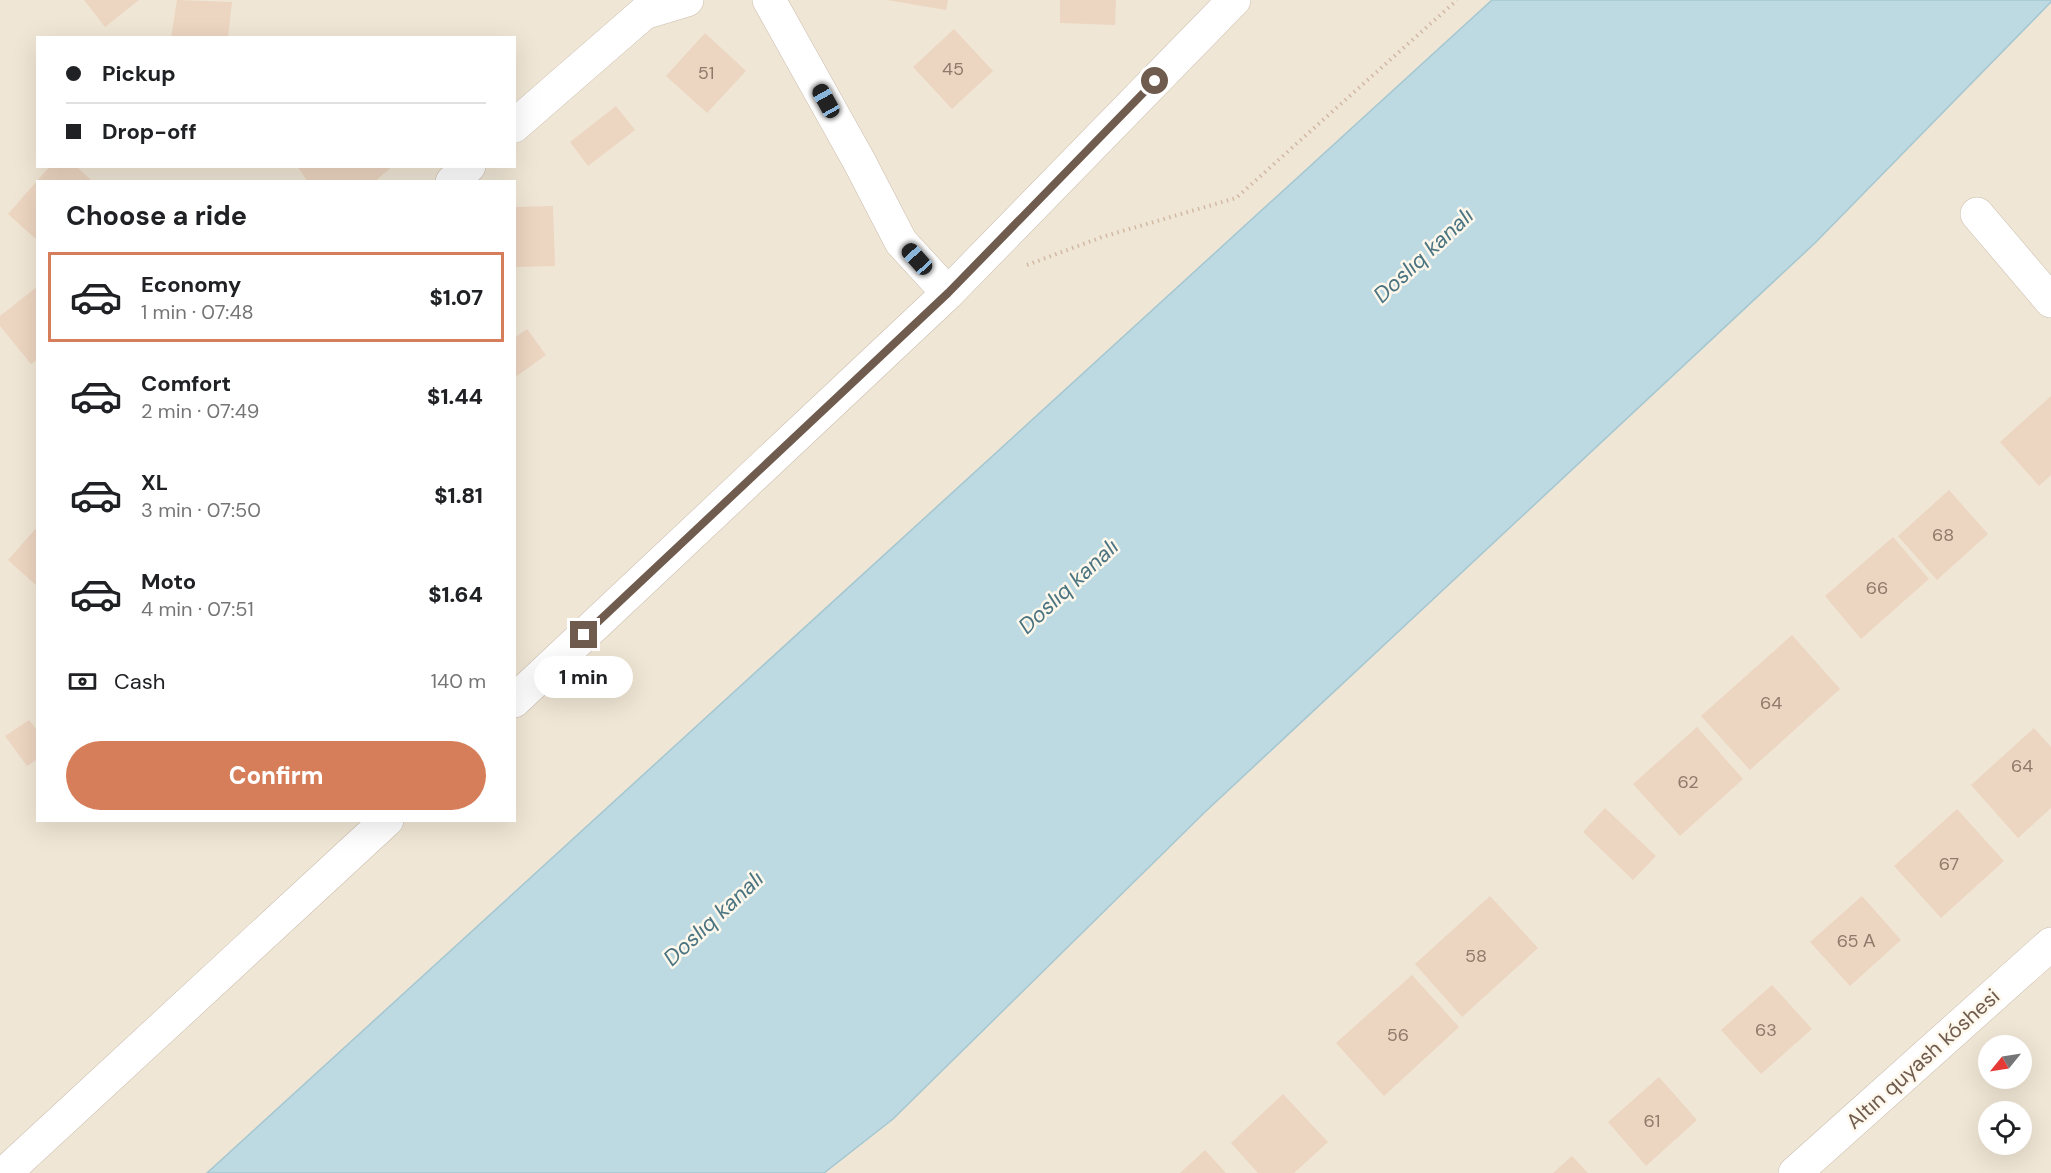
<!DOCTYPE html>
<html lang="en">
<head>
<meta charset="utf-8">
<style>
  body { margin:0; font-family:"DM Sans",sans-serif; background:#f6f6f6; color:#202124; height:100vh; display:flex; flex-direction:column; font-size:22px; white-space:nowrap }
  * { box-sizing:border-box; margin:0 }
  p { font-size:20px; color:#757577 }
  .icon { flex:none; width:33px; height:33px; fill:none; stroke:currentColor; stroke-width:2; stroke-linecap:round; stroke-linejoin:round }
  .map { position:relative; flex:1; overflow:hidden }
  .side { position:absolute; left:36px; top:180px; width:480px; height:642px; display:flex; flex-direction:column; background:#fff; border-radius:0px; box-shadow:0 6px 24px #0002 }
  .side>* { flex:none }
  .hud { position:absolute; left:36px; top:36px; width:480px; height:132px; border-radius:0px; box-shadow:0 6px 24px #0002; display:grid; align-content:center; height:132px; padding:0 30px; background:#fff }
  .needle { width:39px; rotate:240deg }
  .fabs { position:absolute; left:1978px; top:1035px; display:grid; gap:12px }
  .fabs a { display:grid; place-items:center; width:54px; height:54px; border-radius:50%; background:#fff; box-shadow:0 6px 24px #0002; font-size:30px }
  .end { position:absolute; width:27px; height:27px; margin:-14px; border:8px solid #705c4e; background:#fff; box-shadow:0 0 0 3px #fff }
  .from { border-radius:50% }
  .bubble { position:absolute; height:42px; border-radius:21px; background:#fff; box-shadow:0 6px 24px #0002; font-size:20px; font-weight:800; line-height:42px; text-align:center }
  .car { position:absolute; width:18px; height:36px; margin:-18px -9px; border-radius:8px; box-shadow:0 0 4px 2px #0007; background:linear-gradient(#222 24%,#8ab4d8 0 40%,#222 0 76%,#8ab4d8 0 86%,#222 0) }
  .hud b { display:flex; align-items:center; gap:21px; height:57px; font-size:22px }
  .hud b+b { border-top:2px solid #e0e0e0 }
  .hud i { width:15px; height:15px; background:#202124 }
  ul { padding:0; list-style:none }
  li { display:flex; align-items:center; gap:18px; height:90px; margin:0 12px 9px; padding:0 18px; border:3px solid transparent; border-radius:0px }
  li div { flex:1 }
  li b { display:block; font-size:22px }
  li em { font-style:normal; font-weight:800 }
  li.selected { border-color:#d67e59 }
  li>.icon { width:54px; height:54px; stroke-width:1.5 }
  h2 { padding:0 30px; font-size:27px; line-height:72px }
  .pay { display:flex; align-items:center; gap:15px; height:66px; padding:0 30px; font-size:22px }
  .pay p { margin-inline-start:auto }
  .cta { display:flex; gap:12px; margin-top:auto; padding:12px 30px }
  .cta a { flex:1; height:69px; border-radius:36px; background:#d67e59; color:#fff; font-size:24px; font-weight:800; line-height:69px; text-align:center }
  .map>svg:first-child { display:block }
  .residential { fill:#f0e6d5; fill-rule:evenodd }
  .water { fill:#bdd9e1; stroke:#a4c7d1; stroke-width:1.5 }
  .building { fill:#ecd5c1 }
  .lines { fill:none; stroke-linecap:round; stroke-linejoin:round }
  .minor-casing { stroke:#cabcad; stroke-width:34 }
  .path { stroke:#d1b9a4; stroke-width:4; stroke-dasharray:1.5 4.5; stroke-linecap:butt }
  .minor { stroke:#fff; stroke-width:33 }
  .route { stroke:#705c4e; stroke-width:8 }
  .labels { text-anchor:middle; stroke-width:5; stroke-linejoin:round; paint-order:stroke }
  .number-label { font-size:18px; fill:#8f7a6b }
  .street-label { font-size:21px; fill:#705c4e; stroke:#fdf7ec }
  .water-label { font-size:22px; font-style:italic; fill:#4a7480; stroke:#fdf7ec }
</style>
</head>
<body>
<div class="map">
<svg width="2051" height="1173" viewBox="0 0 2051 1173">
  <rect width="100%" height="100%" fill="#faf3e6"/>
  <path class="residential" d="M0 0H2051V1173H0ZM38 38H514V166H38ZM38 182H514V820H38ZM1989 1046H2022V1078H1989ZM1989 1112H2022V1144H1989Z"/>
  <path class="water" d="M1492 0H2051V2L1815 243 1205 812 893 1119 824 1173H207Z"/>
  <path class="building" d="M84 0H139L105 27Z
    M177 0 232 2 228 38H171Z
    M887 0H948L946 10Z
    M1060 0H1116L1115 25 1060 23Z
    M954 29 993 71 952 109 913 67Z
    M705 33 746 71 707 113 666 76Z
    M616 106 635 130 588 166 570 142Z
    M50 166H76L93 182H38V241L8 214Z
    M297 166H393L374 182H308Z
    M553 206 555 266 514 267V207Z
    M38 286V359L31 364 0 326V316Z
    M527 329 546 355 514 378V338Z
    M2051 396V475L2039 486 2000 442Z
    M1949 490 1988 534 1937 580 1898 536Z
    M38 526V587L8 560Z
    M1893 537 1929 579 1861 639 1825 596Z
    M1792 635 1840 689 1750 770 1701 716Z
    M29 720 38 731V759L27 766 5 736Z
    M1697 727 1743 779 1680 836 1633 784Z
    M2034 728 2051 747V808L2018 838 1971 785Z
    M1605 808 1656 856 1633 880 1583 832Z
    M1957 809 2004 861 1941 918 1894 866Z
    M1490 896 1538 948 1462 1017 1415 964Z
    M1862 896 1901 940 1850 986 1810 942Z
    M1412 975 1459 1027 1384 1096 1336 1043Z
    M1772 985 1812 1029 1761 1074 1721 1030Z
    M1659 1077 1697 1120 1646 1166 1608 1122Z
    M1283 1094 1328 1142 1294 1173H1258L1231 1143Z
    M1205 1150 1226 1173H1180Z
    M1572 1156 1588 1173H1553Z"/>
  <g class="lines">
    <g class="minor-casing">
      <path id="minor" d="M769 0 859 161 901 242 948 293
        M514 126 644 13 687 0
        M452 182 469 166
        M1977 214 2051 301
        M514 701 948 293 1234 0
        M5 1173 387 820
        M1795 1173 2051 944"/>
    </g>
    <path class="path" d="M1027 265 1102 237 1236 198 1457 0"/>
    <use href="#minor" class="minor"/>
  </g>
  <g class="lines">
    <path class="route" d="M584 635 948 293 1155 81"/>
  </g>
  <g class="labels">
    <g class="number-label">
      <text x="953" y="75">45</text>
      <text x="706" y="79">51</text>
      <text x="1943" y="541">68</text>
      <text x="1877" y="594">66</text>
      <text x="1771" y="709">64</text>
      <text x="2022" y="772">64</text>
      <text x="1688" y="788">62</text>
      <text x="1949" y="870">67</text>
      <text x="1856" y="947">65 А</text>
      <text x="1476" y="962">58</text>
      <text x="1766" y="1036">63</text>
      <text x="1398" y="1041">56</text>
      <text x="1652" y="1127">61</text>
    </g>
    <g class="street-label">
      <text transform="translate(1923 1059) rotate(-42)" y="7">Altın quyash kóshesi</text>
    </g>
    <g class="water-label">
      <text transform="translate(1423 255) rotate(-43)" y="8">Doslıq kanalı</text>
      <text transform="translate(1068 586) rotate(-43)" y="8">Doslıq kanalı</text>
      <text transform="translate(713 918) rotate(-43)" y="8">Doslıq kanalı</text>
    </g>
  </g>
</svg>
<div class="fabs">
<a><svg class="needle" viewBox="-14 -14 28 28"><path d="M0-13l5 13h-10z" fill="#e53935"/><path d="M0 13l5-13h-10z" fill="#757577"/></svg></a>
<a><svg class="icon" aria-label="locate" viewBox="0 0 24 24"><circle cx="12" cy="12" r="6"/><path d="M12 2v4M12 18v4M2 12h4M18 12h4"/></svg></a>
</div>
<i class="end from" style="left:1155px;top:81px"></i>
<i class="end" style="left:584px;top:635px"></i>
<div class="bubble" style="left:534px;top:656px;width:99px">1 min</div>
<i class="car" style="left:826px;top:101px;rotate:331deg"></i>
<i class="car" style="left:917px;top:259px;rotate:318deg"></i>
<div class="hud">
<b><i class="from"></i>Pickup</b>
<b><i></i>Drop-off</b>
</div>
<section class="side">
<h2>Choose a ride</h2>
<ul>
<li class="selected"><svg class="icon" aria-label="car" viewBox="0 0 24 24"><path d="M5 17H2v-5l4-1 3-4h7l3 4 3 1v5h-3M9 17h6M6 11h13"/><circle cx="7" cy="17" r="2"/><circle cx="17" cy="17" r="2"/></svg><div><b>Economy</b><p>1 min · 07:48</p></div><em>$1.07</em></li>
<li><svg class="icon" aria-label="car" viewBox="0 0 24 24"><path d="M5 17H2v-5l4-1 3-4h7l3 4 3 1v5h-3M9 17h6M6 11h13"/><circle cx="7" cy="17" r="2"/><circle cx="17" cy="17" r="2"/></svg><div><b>Comfort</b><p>2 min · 07:49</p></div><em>$1.44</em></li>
<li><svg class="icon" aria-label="car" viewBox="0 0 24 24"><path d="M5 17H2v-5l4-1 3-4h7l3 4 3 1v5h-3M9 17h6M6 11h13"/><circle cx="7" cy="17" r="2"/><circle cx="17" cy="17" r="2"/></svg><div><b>XL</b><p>3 min · 07:50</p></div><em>$1.81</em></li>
<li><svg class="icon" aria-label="car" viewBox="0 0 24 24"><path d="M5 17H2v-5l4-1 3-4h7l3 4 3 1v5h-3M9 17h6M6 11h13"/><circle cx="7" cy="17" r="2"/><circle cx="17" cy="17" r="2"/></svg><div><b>Moto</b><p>4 min · 07:51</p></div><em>$1.64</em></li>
</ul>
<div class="pay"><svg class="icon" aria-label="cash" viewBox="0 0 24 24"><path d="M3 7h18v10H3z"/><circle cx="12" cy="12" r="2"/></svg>Cash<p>140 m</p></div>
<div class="cta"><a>Confirm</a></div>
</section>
</div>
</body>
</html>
